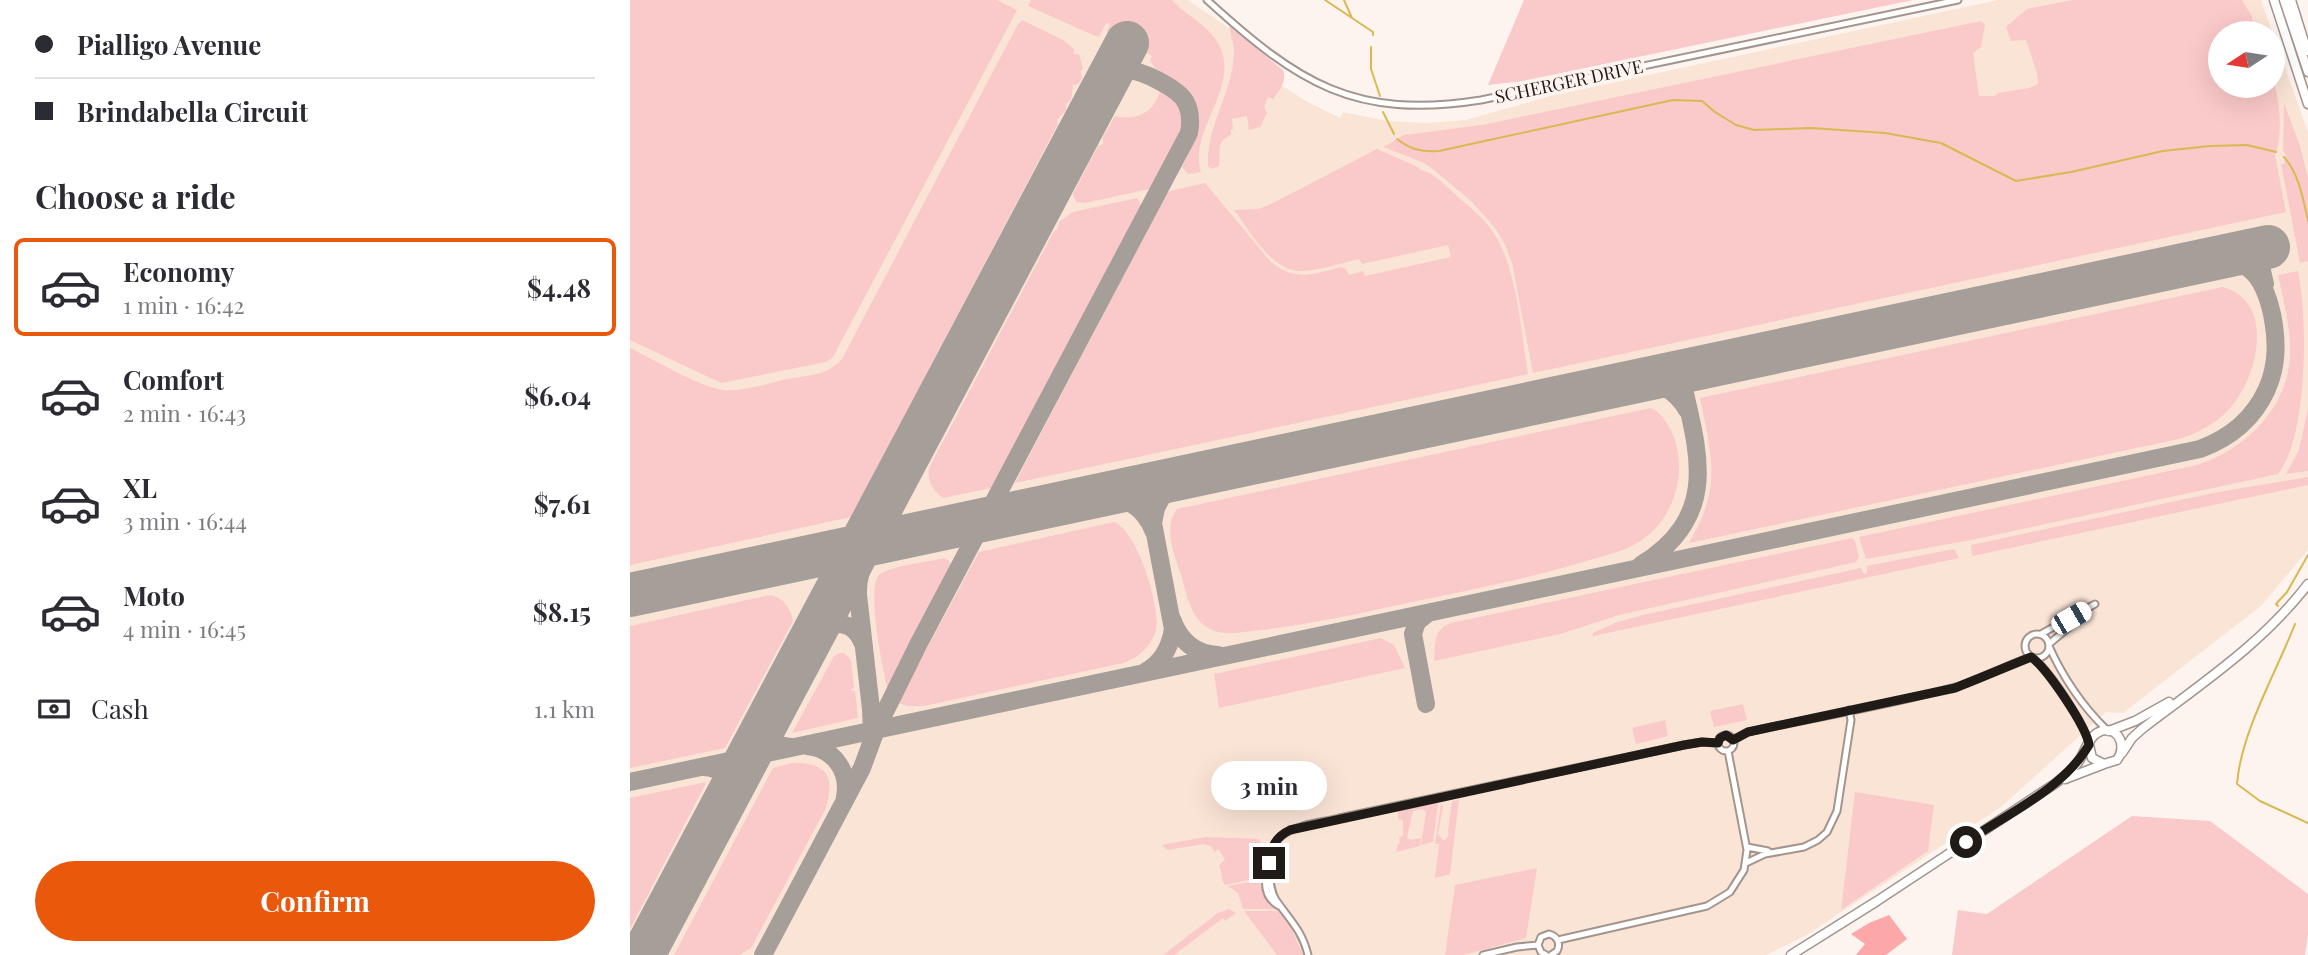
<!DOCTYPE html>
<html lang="en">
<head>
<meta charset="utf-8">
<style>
  body { margin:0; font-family:"Playfair Display",serif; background:#f7f7f7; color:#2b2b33; height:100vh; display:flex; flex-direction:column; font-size:26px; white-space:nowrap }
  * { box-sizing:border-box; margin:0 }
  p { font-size:23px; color:#7c7c81 }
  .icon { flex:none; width:38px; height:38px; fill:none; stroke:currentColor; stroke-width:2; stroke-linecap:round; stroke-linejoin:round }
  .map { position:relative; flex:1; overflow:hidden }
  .sheet { display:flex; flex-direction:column; background:#fff; width:630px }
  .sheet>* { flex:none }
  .hud { display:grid; align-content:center; height:154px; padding:0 35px; background:#fff }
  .needle { width:46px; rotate:258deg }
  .fabs { position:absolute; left:1578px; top:21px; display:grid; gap:14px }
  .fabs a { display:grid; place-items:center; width:77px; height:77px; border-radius:50%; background:#fff; box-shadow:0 7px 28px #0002; font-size:35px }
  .end { position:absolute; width:32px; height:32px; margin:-16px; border:9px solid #211b18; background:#fff; box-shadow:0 0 0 4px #fff }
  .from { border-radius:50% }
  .bubble { position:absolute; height:49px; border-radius:24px; background:#fff; box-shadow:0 7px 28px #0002; font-size:23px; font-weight:700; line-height:49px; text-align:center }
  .car { position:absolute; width:21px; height:42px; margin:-21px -10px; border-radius:9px; box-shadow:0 0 5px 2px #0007; background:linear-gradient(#fff 24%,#345 0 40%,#fff 0 76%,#345 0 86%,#fff 0) }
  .hud b { display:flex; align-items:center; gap:24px; height:66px; font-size:26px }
  .hud b+b { border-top:2px solid #e1e1e2 }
  .hud i { width:18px; height:18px; background:#2b2b33 }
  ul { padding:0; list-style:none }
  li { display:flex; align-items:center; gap:21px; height:98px; margin:0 14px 10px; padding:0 21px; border:4px solid transparent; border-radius:10px }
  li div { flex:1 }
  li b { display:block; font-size:26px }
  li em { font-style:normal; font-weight:700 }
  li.on { border-color:#ea580c }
  li>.icon { width:63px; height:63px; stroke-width:1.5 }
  h2 { padding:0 35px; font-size:32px; line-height:84px }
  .pay { display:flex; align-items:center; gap:18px; height:77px; padding:0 35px; font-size:26px }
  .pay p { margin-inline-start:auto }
  .action { display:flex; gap:14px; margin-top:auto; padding:14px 35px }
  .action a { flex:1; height:80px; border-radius:42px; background:#ea580c; color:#fff; font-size:28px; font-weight:700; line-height:80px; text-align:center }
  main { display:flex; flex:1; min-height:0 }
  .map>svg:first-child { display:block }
  .built { fill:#fae4d6; fill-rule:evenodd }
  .green { fill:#fac9c9 }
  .forest { fill:#fca7a8 }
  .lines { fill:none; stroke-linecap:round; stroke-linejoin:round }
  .stream { stroke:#d8b952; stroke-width:2 }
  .taxiway { stroke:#a59e99; stroke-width:18 }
  .runway { stroke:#a59e99; stroke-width:44 }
  .minor-casing { stroke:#a3958d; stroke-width:9 }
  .primary-casing { stroke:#a3958d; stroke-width:11 }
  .minor { stroke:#fff; stroke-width:5 }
  .primary { stroke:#fff; stroke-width:8 }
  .route { stroke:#211b18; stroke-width:9 }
  .labels { text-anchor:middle; stroke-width:7; stroke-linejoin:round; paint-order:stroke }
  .street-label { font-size:18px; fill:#211b18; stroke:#fdf4ef }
</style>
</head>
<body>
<main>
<section class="sheet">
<div class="hud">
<b><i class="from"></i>Pialligo Avenue</b>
<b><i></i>Brindabella Circuit</b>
</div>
<h2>Choose a ride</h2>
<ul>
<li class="on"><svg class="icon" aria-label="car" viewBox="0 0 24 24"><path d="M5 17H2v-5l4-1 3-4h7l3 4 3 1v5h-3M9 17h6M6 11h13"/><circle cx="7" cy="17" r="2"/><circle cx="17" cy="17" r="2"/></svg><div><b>Economy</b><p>1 min · 16:42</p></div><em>$4.48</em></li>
<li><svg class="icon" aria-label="car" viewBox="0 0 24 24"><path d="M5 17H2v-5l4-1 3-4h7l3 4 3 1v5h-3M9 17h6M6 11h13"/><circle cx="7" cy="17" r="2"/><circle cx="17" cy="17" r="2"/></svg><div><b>Comfort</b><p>2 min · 16:43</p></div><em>$6.04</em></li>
<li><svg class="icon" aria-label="car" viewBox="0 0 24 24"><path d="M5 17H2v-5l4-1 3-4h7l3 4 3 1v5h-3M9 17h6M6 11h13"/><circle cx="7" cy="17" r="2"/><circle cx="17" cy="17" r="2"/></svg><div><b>XL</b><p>3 min · 16:44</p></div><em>$7.61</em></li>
<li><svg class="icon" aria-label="car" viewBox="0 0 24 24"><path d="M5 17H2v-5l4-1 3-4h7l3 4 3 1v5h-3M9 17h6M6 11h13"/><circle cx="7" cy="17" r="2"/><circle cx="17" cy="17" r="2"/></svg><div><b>Moto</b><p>4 min · 16:45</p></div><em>$8.15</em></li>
</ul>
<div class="pay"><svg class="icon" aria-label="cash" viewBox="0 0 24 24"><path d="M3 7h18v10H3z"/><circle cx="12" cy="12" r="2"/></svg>Cash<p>1.1 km</p></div>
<div class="action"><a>Confirm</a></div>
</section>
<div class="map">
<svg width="1678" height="955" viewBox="0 0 1678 955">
  <rect width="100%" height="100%" fill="#fdf4ef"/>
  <path class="built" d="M0 0H558L596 26 599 29 604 47 643 80 676 101 710 118 713 112 757 121 797 123 836 120 921 96 1368 0H1631L1678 132V550L1631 606 1493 713 1476 712 1371 807 1175 936 1136 955H0ZM1591 33H1643V86H1591Z"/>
  <path class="green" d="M0 0H367L387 10 203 357 196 362 91 383 0 340Z
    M401 0H542C556 16 579 25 589 45 611 87 558 130 571 172L558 174 552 167 568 131 569 119 567 108 559 93 553 87 529 73 520 61 522 56 477 31 480 24 476 23 469 37 463 35 398 6Z
    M894 0H1283L893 81 858 85Z
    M1442 0H1612L1621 15 1627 33H1591V86H1643V80C1650 99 1653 136 1645 155L1656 212 903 373 882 263 875 245 866 229 842 202 803 169 794 163 754 147 774 135 852 125 1351 21 1355 25 1351 47 1343 53 1349 96H1365L1368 93 1399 88 1408 84 1407 73 1396 40 1381 41 1376 27 1397 9Z
    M392 20 433 40 444 49V54H449L453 68 451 72 452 78 448 84 443 85 441 100 436 104V110L427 120 428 124 221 517 0 565V348C23 359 71 388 94 390 115 392 137 383 158 379 179 375 197 376 212 359L387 26Z
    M599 26 653 70C657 82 650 89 643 99L638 97 634 107 637 113 630 127 619 130 617 116 602 119 603 129 601 130V135C585 141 591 152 589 166L582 169 578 166C576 126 603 92 604 53 604 43 600 35 599 26Z
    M530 91C581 105 538 160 524 188L455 203 446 202 443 194 468 146 473 144V137L485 116C506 121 524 113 530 91Z
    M1654 103 1670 146 1678 178V261L1670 263 1651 164H1654L1656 155 1653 151Z
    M747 149 788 167 790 170C802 171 816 186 825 194 839 207 852 216 863 232 887 267 891 332 898 374L385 483 536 194 540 191 575 183 641 262C666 282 683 274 711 267L716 269 719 275 733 271 735 276 821 257 818 245 732 264 729 259C712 263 694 269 676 271 642 274 622 233 604 210L628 209 641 204Z
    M507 198 513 208 417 391 413 393 415 395 366 487 313 498C303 491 295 478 300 466L424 231 427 230 429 222 443 212Z
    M1668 271C1678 318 1678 437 1648 474L1341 540 1236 559 1229 537 1567 465C1619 448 1663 403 1660 345 1659 321 1653 298 1648 275Z
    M1593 287C1646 302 1628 377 1600 408 1586 424 1568 433 1549 439L1059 543C1092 487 1082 458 1070 398Z
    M1021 408C1029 411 1035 420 1039 427 1060 464 1047 516 1012 540 994 552 973 556 953 562 895 579 836 591 777 603 729 614 681 624 632 630 617 631 599 636 585 631 561 623 557 595 551 575 544 554 533 528 547 509Z
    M1678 409V471L1656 474 1669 450Z
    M1678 477V485L1342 556 1341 545 1583 493Z
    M484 522C507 530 531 607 526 630 521 647 509 657 493 663L294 706H277L269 703 270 698 349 552Z
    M1222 538 1225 541 1229 557 1226 562 989 615 930 634 804 661C806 644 802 630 821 623Z
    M1324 549 1329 558 963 636V633L985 623 1013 615 1231 568 1234 574 1237 573V566Z
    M315 558 320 562 322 571 258 690C254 676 235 585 250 574 264 565 298 562 315 558Z
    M140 595C153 597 161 609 163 621L95 748 0 768V626Z
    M751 638 764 645 775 668 589 708 584 674Z
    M210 653H214L221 660 224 688 219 690 225 691 228 718 162 733 204 656Z
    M1113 704 1117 720 1084 727 1080 711Z
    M1035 720 1038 736 1006 744 1002 728Z
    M162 763C198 762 206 777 195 810L121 948 109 955H44L143 768Z
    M76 782V783L0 929V798Z
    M1225 792 1304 805 1298 851 1211 910Z
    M829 800 820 874 805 878 809 844H805L811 804 813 807 808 834 814 841 819 835 818 831 822 801Z
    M806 803 808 804 803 842 791 845 796 812 792 809 783 811 777 837 780 840 791 838 790 846 766 852 768 844 770 843 769 837 773 836V820L768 819V811Z
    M1502 816 1580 821 1678 894V934L1675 955H1322L1328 910 1357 914Z
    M575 837 629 839 635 850 632 877 595 885C590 878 593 872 589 866L595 859 588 849 585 852 580 846 574 844 537 850 532 845Z
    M907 868 896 938 833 955H815L825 885Z
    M630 880 635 896 647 909H613L608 893 598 886Z
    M599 909 606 913 595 921 593 918 544 955H533L588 913Z
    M614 911H649L659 923 673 955H647Z"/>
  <path class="forest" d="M1259 915 1277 939 1256 955H1226L1235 944 1221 934 1239 923Z"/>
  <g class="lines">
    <path class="stream" d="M695 0 743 32V35
      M714 0 722 18
      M741 47V69L750 96
      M753 112 764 134
      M767 139C781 150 792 152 809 151L1043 100 1072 101 1085 112 1106 125 1124 130 1181 128 1255 133 1311 143 1386 181 1441 172 1533 151 1580 146 1617 145 1646 152
      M1654 157C1669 174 1673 198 1678 221
      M1648 606 1646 604 1657 592 1678 555
      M1665 624C1646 673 1611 732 1607 784L1630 801 1678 823"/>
    <path class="taxiway" d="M1627 249 1635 284
      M1005 382C1027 380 1046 390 1057 410
      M467 496C494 496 513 505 524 532
      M351 530 363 521 375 515
      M176 557C201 560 219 571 228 595
      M1011 565C1093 514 1067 449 1050 372
      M542 619C550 641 565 654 588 655
      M183 634C202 620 224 619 233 644
      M515 672C532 663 540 648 543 629L523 523 526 508 534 493 553 478
      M796 704 783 634 787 622 798 613
      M143 710C135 731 139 748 165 747
      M242 732 241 709 228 595C227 568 240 548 266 539
      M177 746C203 748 220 771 215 797
      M73 767C98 768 101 785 93 805
      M0 782 1570 449C1600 438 1624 418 1637 389 1648 364 1647 340 1642 314 1634 279 1621 257 1581 260
      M133 955 232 768 246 730 289 643 559 133C561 122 561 111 555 101 548 89 511 69 497 71 489 71 483 76 478 81"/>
    <path class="runway" d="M0 595 1638 247
      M13 955 497 43"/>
    <g class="minor-casing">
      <path id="minor" d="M577 0C668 83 724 120 851 100L1328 0
        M1395 646a12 12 0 1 1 24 0a12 12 0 1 1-24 0Z
        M1411 634 1465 604
        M1419 644 1444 623
        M1419 646C1432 676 1453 707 1476 729
        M1403 658C1421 672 1452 721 1459 743
        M1088 743a8 8 0 1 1 16 0a8 8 0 1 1-16 0Z
        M1103 740 1118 732C1187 717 1257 706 1325 687 1352 680 1375 665 1401 657
        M1117 847 1138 851
        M1116 863 1135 854 1174 847 1188 840 1197 832 1207 811 1221 720 1219 710
        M638 869C633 885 635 898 649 906
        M928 940 1077 906 1100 892 1114 870 1117 850 1098 751
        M678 955C672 930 659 919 646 900 640 891 640 879 639 868 638 825 677 826 709 818L1054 745 1072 742 1088 743
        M853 955 887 947 908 945
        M916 955 911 952 908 945 911 937 919 934C927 936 931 943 927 951L921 955"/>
    </g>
    <g class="primary-casing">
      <path id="primary" d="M1644 0 1678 104
        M1654 0 1678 72
        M1661 0 1677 51
        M1479 731 1505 721 1539 702
        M1492 753 1502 738 1512 729C1572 683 1632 644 1678 584
        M1435 779 1474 764
        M1161 955 1247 901 1426 783C1433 777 1440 772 1446 765 1454 756 1457 739 1467 733 1485 722 1499 744 1487 760L1474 764 1462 758 1459 745"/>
    </g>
    <use href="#minor" class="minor"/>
    <use href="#primary" class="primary"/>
  </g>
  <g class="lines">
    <path class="route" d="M639 863C641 848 645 837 660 830L1054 745 1072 742 1088 743 1090 738 1096 735 1103 740 1118 732 1325 688 1401 657C1416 667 1457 727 1459 745 1432 790 1378 813 1336 842"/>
  </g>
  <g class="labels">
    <g class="street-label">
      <text transform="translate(939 82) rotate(-12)" y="6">SCHERGER DRIVE</text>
    </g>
  </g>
</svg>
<div class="fabs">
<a><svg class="needle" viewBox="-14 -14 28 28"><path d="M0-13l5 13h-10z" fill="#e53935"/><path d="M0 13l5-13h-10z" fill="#7c7c81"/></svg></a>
</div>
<i class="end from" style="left:1336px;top:842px"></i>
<i class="end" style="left:639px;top:863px"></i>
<div class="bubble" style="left:581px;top:761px;width:116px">3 min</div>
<i class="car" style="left:1441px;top:618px;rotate:60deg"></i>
</div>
</main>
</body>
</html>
